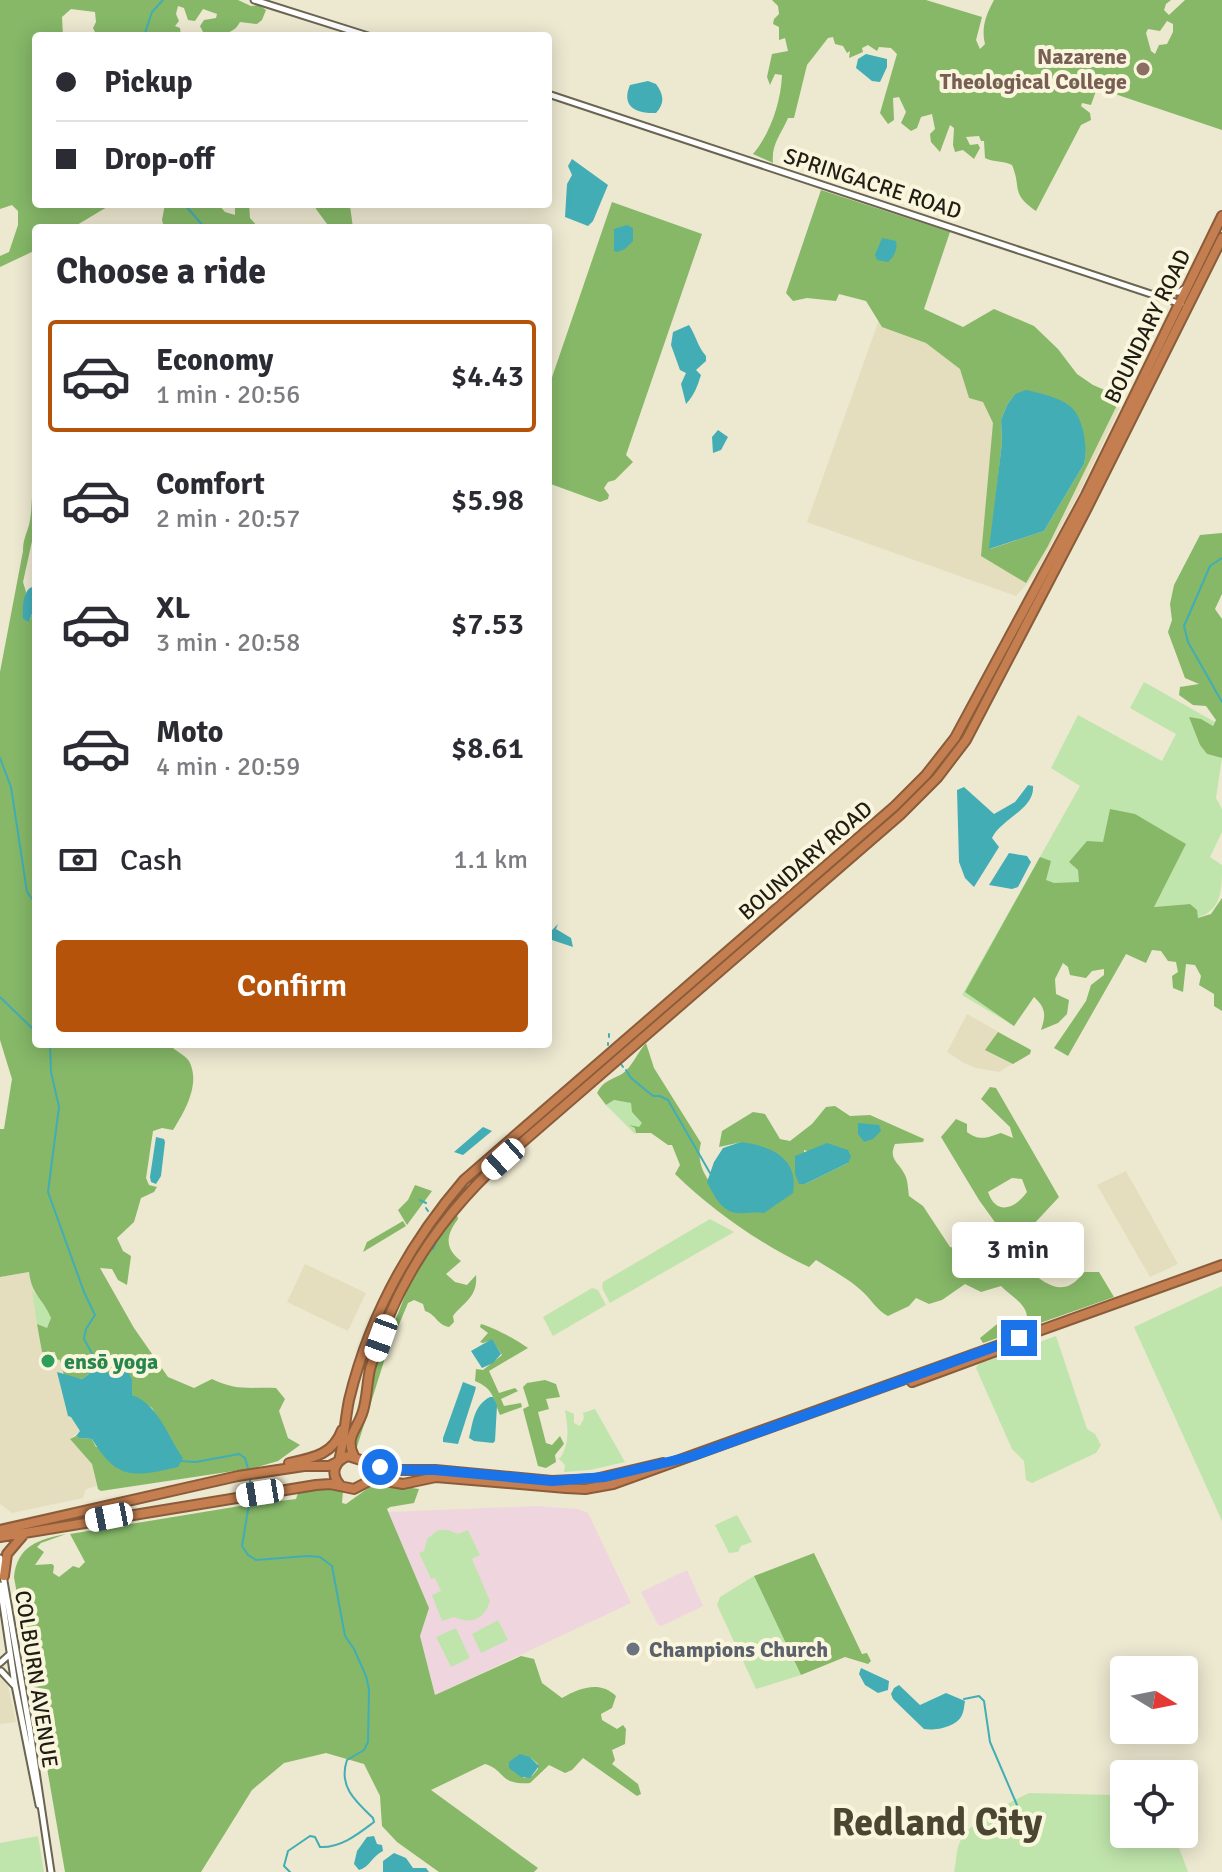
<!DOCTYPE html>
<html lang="en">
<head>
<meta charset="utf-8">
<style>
  body { margin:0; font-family:Signika,sans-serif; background:#f2f2f3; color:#2b2b33; height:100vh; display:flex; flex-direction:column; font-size:30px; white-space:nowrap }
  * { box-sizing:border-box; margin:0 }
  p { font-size:26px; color:#7c7c81 }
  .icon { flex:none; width:44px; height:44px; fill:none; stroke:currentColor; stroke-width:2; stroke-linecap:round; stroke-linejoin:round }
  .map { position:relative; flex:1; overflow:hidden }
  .sheet { position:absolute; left:32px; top:224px; width:520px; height:824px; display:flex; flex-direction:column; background:#fff; border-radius:8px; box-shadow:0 4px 20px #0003 }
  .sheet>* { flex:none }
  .top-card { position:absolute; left:32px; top:32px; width:520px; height:176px; border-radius:8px; box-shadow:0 4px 20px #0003; display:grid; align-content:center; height:176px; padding:0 24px; background:#fff }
  .needle { width:52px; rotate:100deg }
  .fabs { position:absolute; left:1110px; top:1656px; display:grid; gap:16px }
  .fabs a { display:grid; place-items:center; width:88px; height:88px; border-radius:8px; background:#fff; box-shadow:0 4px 20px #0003; font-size:40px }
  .end { position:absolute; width:36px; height:36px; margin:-18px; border:10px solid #1a73e8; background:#fff; box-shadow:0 0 0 4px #fff }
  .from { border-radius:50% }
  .bubble { position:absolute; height:56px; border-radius:8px; background:#fff; box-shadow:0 4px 20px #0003; font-size:26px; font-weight:600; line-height:56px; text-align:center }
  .car { position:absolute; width:24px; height:48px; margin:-24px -12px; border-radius:10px; box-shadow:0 0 6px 2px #0007; background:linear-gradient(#fff 24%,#345 0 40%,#fff 0 76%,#345 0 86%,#fff 0) }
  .top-card b { display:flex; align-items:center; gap:28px; height:76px; font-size:30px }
  .top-card b+b { border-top:2px solid #e1e1e2 }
  .top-card i { width:20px; height:20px; background:#2b2b33 }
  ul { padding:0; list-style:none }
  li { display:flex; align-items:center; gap:24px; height:112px; margin:0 16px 12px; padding:0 8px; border:4px solid transparent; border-radius:8px }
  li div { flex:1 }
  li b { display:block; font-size:30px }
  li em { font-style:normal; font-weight:600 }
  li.selected { border-color:#b45309 }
  li>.icon { width:72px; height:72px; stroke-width:1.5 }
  h2 { padding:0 24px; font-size:36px; line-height:96px }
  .pay { display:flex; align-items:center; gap:20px; height:88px; padding:0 24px; font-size:30px }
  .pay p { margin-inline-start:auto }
  .primary-button { display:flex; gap:16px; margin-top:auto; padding:16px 24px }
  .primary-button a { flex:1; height:92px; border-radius:8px; background:#b45309; color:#fff; font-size:32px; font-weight:600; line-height:92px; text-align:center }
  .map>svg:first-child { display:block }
  .built { fill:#e4debe }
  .education { fill:#efd6de }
  .green { fill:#c0e5ac }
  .forest { fill:#86b868; fill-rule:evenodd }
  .water { fill:#43adb5 }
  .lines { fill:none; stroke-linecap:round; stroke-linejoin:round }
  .stream { stroke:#43adb5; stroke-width:2 }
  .secondary-casing { stroke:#6a6550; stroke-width:9 }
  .highway-casing { stroke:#8a5c3a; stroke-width:12 }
  .secondary { stroke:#fff; stroke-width:5 }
  .highway { stroke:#c47e4f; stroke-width:8 }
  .route { stroke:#1a73e8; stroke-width:10 }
  .education-dot { fill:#8d6e63; stroke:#faf6dd; stroke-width:3 }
  .leisure-dot { fill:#2e9e5b; stroke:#faf6dd; stroke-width:3 }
  .worship-dot { fill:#6b7280; stroke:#faf6dd; stroke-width:3 }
  .labels { text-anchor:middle; stroke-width:8; stroke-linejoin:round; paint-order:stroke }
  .education-label { font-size:22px; font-weight:bold; fill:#785e54; stroke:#faf6dd; text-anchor:end }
  .street-label { font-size:22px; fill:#1f1d14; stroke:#faf6dd }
  .leisure-label { font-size:22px; font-weight:bold; fill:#27864d; stroke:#faf6dd; text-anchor:start }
  .worship-label { font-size:22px; font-weight:bold; fill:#5b616d; stroke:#faf6dd; text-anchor:start }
  .town-label { font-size:38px; font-weight:bold; fill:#4a4631; stroke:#faf6dd }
</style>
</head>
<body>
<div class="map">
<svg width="1222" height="1872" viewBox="0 0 1222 1872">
  <rect width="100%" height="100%" fill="#ede8d0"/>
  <path class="built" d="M880 317 1122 403 1080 491 1035 575 1016 596 807 522Z
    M967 1014 1031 1050V1052L999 1072 976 1068 964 1063 947 1052Z
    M1126 1171 1178 1264 1150 1277 1097 1185Z
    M305 1264 366 1293 348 1331 287 1302Z
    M48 1269 71 1416 80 1431 70 1439 92 1464 97 1486 86 1489 83 1498 12 1513 0 1504V1277Z
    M0 1673 8 1686 16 1722 0 1724Z"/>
  <path class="education" d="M536 1506 578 1509 588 1513 631 1603 435 1695 420 1636 429 1608 388 1512Z
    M687 1570 703 1606 662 1626 658 1625 641 1592Z"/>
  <path class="green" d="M1144 682 1215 722 1200 745 1207 754 1222 758 1216 798 1222 809V832L1210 857 1222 865C1222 890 1222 910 1197 918L1190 904 1153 907 1135 814 1014 1026 962 995 1080 786 1051 768 1078 715 1162 761 1176 734 1130 708Z
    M614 1100 631 1103 646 1125 635 1134 606 1105Z
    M710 1219 734 1232 610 1303 602 1288 603 1282Z
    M1222 1286V1521L1134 1327Z
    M592 1288 598 1290 606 1305 553 1336 543 1317Z
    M32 1291C41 1299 48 1307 51 1319L47 1328 37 1324Z
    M1056 1336 1087 1429 1095 1434 1101 1445 1096 1453 1032 1483 1026 1480 1024 1461 1012 1449 976 1368 979 1364Z
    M595 1409 625 1462 590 1470 564 1472 565 1465 558 1458H560C570 1444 568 1427 565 1410L574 1414V1423L580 1426 584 1418 583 1413Z
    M737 1515 752 1542 741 1546 738 1552 729 1553 715 1525Z
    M438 1530H448L458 1534 468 1530 480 1555 472 1559 490 1601C485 1619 471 1625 454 1617L442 1621 432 1595 441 1591 435 1578 431 1579 419 1553 424 1551 427 1539Z
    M754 1576 801 1675 756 1689 717 1605 720 1597Z
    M498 1620 508 1640 481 1653 472 1634Z
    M456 1628 470 1658 451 1667 436 1637Z
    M1029 1793 1115 1795 1124 1800V1834H1174L1188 1872H954C957 1860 955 1846 964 1835 977 1817 1009 1803 1029 1793Z
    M38 1836 44 1872H0V1843Z"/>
  <path class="forest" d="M0 0H238L251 6 259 5 266 10 262 20 257 24 240 22C234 35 218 36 204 34L200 26 204 20 216 18 217 14 203 9 195 21 188 20 184 8 178 6 176 14 179 21 175 26 180 28 181 36H168L162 32V36H97L93 28 96 22 95 12 71 9 62 17 63 36H36V204H112L72 228H36V250L0 267V256L9 252 18 225V211L12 205 0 209Z
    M772 0H926L982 17 976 40 980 49 985 44C981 27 986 15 994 0H1171L1166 4 1164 10 1169 15 1185 0H1222V130L1097 88 1091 105 1082 103 1081 106 1090 113 1091 120 1081 125 1036 211C1010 193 1022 189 1012 165 1002 160 995 163 985 158L984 141H981L979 136 966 137 970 145 978 144 980 148 974 159 963 150 955 152 953 145 954 128 950 125 940 152 931 142 930 134 935 129 932 114 921 117 917 128 911 131 901 123 906 112 899 97 893 98 894 120 888 124 880 113 897 54 891 48 879 47 877 51 868 45 862 48 863 52 849 58 850 51 847 53 843 46 835 44 833 37 828 38 807 65 794 118H788C781 135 771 144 773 163L753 154C770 134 781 102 782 75L775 74 770 85 767 77 772 54 788 51 785 38 779 40V27L773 24 774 19 779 14 778 6ZM1167 21 1173 24V32L1167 44 1159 45 1155 54 1151 51 1146 33 1148 29 1160 31Z
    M821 190 950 232 924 309 963 327 994 309 1034 326 1058 349 1077 374 1093 385 1121 397 1048 546 1026 583 981 556 993 423 983 402 969 398 960 369 926 343 882 327 866 301 839 294 836 301 807 298 793 301 786 293ZM1015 394C1047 398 1073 395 1082 432 1084 444 1087 453 1084 464L1044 531 990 549 1002 443 1001 420 1007 405Z
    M612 202 702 234 626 455 633 462 615 480 608 482 604 488 609 495 608 499 600 502 548 483V389Z
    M165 204H218L225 212 235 215V204H249L250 218 259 228H164L162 220Z
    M315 204H336L344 208 350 206 353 228H330L316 209Z
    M36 479V523L23 582 26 592 23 619 30 620 36 603V1044H168C174 1050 184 1054 189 1061 201 1083 185 1111 173 1130L162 1128 153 1131 146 1178 149 1185 157 1187 154 1192 141 1198 134 1222 117 1238 123 1251 131 1256 127 1285 118 1280 112 1269 100 1268 134 1328 168 1377 194 1388 212 1379C237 1391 248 1387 276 1388L285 1399 279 1411 288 1438 300 1445 278 1461 254 1468 101 1491 98 1489 92 1464 70 1439 76 1436 79 1438 92 1439 96 1447 175 1446 152 1408 132 1395V1380L89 1374 82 1379 64 1375 60 1360 56 1359 55 1352H42L37 1324 47 1328 51 1318C43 1298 32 1296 29 1272L0 1277V1129H4L12 1079 0 1040V672L23 551C23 540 26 535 29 525 33 510 30 494 36 479Z
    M1222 533V594L1215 609 1222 619V758L1207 754 1200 745 1189 717 1201 719 1213 726 1216 720 1206 706 1193 705 1179 695 1180 687 1199 684 1185 678 1168 632 1172 620 1170 604 1174 585 1200 535Z
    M1110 809 1135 814 1186 844 1154 907 1190 904 1197 910 1198 918 1211 914 1222 898V1011L1214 1006V994L1199 985 1201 976 1195 965 1186 964 1183 992 1173 988 1172 976 1178 972 1176 962 1168 961 1161 951 1152 950 1146 963 1126 954 1068 1056 1054 1048 1086 1001 1091 985 1104 975V969L1092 971 1086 978 1070 975 1068 967 1063 963 1055 979 1056 994 1069 1000 1067 1014 1058 1023 1041 1030C1046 1015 1046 1008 1034 997L1014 1026 965 992 1040 857 1051 861 1046 880 1054 883 1079 882 1078 870 1069 862 1087 841 1103 842Z
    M998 1032 1031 1050 1030 1054 1013 1064 985 1050Z
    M646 1043 654 1068 701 1143C693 1173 719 1193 739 1213L756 1211 742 1142 719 1147 722 1131 753 1112 765 1114 780 1139 790 1141 812 1124 826 1107 835 1106 850 1116 870 1115 924 1139 923 1142 895 1144C888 1160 899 1162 905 1175 908 1181 908 1189 909 1196L923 1206 950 1247 995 1257 994 1267 1000 1269 1008 1266 1006 1260 1009 1257C1036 1271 1058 1308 1084 1272H1099L1114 1297 983 1343 980 1338 1002 1320 1013 1323 1027 1319C1028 1304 1010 1296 1001 1286L981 1292 965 1284 942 1300 929 1304 916 1298 909 1306 888 1316C877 1310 873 1302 865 1294 851 1280 832 1270 816 1260L809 1267C760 1244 713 1211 675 1174L680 1165 672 1145H668L651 1133H636L635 1128 629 1125 639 1127 642 1123 632 1112 631 1103 614 1100 606 1105 597 1093C603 1081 611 1080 622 1074 633 1066 637 1053 646 1043ZM804 1150 848 1163 805 1184Z
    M990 1087 996 1088 1059 1197 1031 1227 1030 1232 1034 1238 1031 1245C1022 1248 1014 1246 1007 1239L979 1200 941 1137 956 1119 967 1124V1132C980 1142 988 1137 1001 1133L1013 1138 1010 1127 981 1099ZM1012 1178 1022 1179 1027 1192C1015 1209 996 1216 988 1192Z
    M415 1185 432 1191 407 1225 398 1210 408 1200Z
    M457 1214 458 1219C446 1235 444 1248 461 1261L446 1274 455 1282 467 1285 476 1275C478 1297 464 1302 453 1316L454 1322 449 1327C437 1325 436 1314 425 1311L423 1304 414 1300 408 1303 385 1358 356 1450V1432L369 1405 372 1378 383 1344 391 1331 414 1273 439 1233Z
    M403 1221 406 1226 363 1252 367 1242Z
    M481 1324C495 1328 515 1339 528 1348L489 1371 499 1393 515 1388 518 1391 501 1399 504 1406 521 1403 522 1407 500 1415C493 1398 494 1389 475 1381L476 1369 483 1370 502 1355 492 1340 483 1343 480 1342 488 1333 480 1327Z
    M545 1380 556 1384 560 1397 546 1399 549 1409 538 1412 546 1443 552 1445 560 1436 564 1444 555 1455 556 1462 546 1468 538 1466 523 1409 529 1406 523 1387 527 1383Z
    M371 1486H398L419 1489 414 1503 390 1507 387 1509 429 1608 420 1636 435 1695 521 1656 534 1659 542 1683 562 1698C579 1688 600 1680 616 1696L612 1708 601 1714 602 1720 617 1729 623 1725 626 1729 625 1744 612 1750 615 1760 612 1764 638 1784 641 1794 637 1796 583 1758 572 1770 565 1773 549 1765 530 1783C498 1785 507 1771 485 1764L431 1790 538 1868 534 1872H439L397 1842 382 1826 380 1796 364 1764 326 1753 284 1763 252 1790 201 1872H65L14 1577C17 1546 39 1539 66 1534L41 1543 37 1547 44 1552 35 1565 52 1564 54 1566 53 1573 59 1577 73 1566 79 1568 85 1562 70 1534 246 1505 296 1499 298 1493C313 1489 328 1486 343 1491L342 1503 346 1504ZM530 1757 538 1764V1769L532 1776 524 1778 514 1771Z
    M814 1553 862 1654 867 1653 871 1661 868 1664 845 1657 801 1675 754 1576Z"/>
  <path class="water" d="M866 54 887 59V67L880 82 872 81 856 68 858 59Z
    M648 81 656 84C664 95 665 103 656 113 635 114 621 106 630 85Z
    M572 159 608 185 593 221 588 226 565 217 567 184 572 175 568 166Z
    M627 225 633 228V241L625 249 617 252 614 251V229Z
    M882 238 896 241C898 249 894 257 888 262L877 260 875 255Z
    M689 325C696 336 698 347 706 356V361L696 370 701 375C697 387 695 394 686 404L681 384 686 373 680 370 671 345 673 332Z
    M1026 390C1040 393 1063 398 1073 409 1084 421 1088 450 1084 464L1044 531 989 549 1002 443 1001 420 1007 405 1015 394Z
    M718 430 728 437 721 450 713 453 712 437Z
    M32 587H36V603L29 622 23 619C22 609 23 590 32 587Z
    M1028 785 1033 786C1035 809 1001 819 992 838L999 847 974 887 965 878 959 862 957 790 964 787 994 814 1015 802Z
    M1009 853 1027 856 1031 862 1018 887 1012 889 989 885Z
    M558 924 556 929 571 938 573 947 549 939 548 934Z
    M858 1123 879 1125 881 1131 873 1139 864 1142 858 1134Z
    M483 1127 492 1131 463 1155 454 1152Z
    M156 1137 164 1139 165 1142 161 1176 156 1184 151 1182 150 1177Z
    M741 1142C771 1146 799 1158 793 1193L764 1213C755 1211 748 1214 738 1213 721 1212 714 1195 707 1182L714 1162 723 1148Z
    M827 1143 848 1150 851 1157 848 1163 805 1184H799L795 1174V1156Z
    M492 1339 501 1354 493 1363 482 1368 471 1351Z
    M93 1363 103 1367 110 1375 119 1371H128L132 1380V1395C158 1404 168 1437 183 1458L178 1467C135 1477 117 1481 92 1439L79 1438 76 1436 80 1431 71 1417 68 1416 57 1372 82 1379 89 1374Z
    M463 1382 476 1387 475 1391 458 1444 443 1442V1438Z
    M490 1397H493L497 1405 495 1441 493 1443 474 1441 469 1438C473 1422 474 1405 490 1397Z
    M861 1668 889 1681 888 1690 878 1693 865 1685 859 1674Z
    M899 1685 920 1705 946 1693 965 1701C964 1706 964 1711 962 1715 957 1727 935 1731 924 1729L893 1699 891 1694 894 1688Z
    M520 1754 530 1757 539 1766 530 1778 521 1777 509 1768V1762Z
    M374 1836 377 1844 382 1845 383 1851C373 1855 369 1868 359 1870L354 1864 357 1851 367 1837Z
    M394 1853 406 1858 413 1868H426L429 1872H383V1861Z"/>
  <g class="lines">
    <path class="stream" d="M144 36 152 12 163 0
      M184 204 205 228
      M1222 558 1210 566 1184 626 1188 642 1222 702
      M0 758 11 787 27 892 36 904
      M0 997 36 1032
      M609 1034V1037
      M50 1044 51 1072 59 1107 48 1192 84 1292 95 1315 86 1329 84 1339 99 1366
      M608 1045V1043
      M621 1064 623 1067
      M626 1070 631 1078 653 1096H660L668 1100 710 1173
      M420 1200 426 1203
      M426 1208 428 1211
      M433 1249 441 1231
      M180 1461 196 1462 239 1454 245 1458 249 1472
      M250 1479 251 1492
      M250 1498 242 1546 248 1555 256 1560 307 1556 320 1557 332 1566 345 1636 354 1649 366 1676 369 1689 368 1742 364 1750 347 1760C338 1786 355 1801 373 1818L374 1822C358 1834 341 1848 320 1847L315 1837 310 1836 288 1851 284 1866 290 1872
      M964 1699 979 1696 984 1701 990 1742 1017 1805"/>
    <g class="secondary-casing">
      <path id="secondary" d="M254 0 368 36
        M548 94 1181 304
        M1156 292H1179L1184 289
        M0 1558 30 1731 51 1872
        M0 1585 15 1685 39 1805
        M0 1663 10 1654
        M1 1671 14 1685"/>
    </g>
    <g class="highway-casing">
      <path id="highway" d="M912 1382 1015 1344
        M354 1456C344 1437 358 1429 363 1411 367 1398 367 1383 370 1369 394 1285 439 1217 503 1159L900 815 937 778 966 740 1085 512 1222 238
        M339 1461C344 1441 345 1420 349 1400 369 1317 409 1244 464 1180L895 806 926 775 955 738 1086 495 1222 216
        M289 1463C312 1458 333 1455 342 1430
        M340 1485C330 1474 334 1461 348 1456L393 1470H435L552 1481 595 1479 663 1463
        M0 1530 238 1476 304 1466H329L337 1462
        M0 1537 316 1485 330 1484 354 1489 373 1479 403 1484 436 1477 566 1488 585 1489 613 1484 1222 1265
        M4 1576 7 1554 24 1534"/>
    </g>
    <use href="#secondary" class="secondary"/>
    <use href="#highway" class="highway"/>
  </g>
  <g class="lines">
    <path class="route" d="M380 1467 393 1470H435L552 1481 605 1477 693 1456 1019 1338"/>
  </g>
  <circle class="education-dot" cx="1143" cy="69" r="8"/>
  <circle class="leisure-dot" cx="48" cy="1361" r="8"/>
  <circle class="worship-dot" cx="633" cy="1649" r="8"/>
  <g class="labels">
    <g class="education-label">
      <text x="1127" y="64">Nazarene<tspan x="1127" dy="25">Theological College</tspan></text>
    </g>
    <g class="street-label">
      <text transform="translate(873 183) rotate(18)" y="8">SPRINGACRE ROAD</text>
      <text transform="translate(1147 326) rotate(-64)" y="8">BOUNDARY ROAD</text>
      <text transform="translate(805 860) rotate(-41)" y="8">BOUNDARY ROAD</text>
      <text transform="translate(37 1679) rotate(81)" y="8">COLBURN AVENUE</text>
    </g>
    <g class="leisure-label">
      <text x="64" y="1369">ensō yoga</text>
    </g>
    <g class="worship-label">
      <text x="649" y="1657">Champions Church</text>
    </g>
    <g class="town-label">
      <text x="937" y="1835">Redland City</text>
    </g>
  </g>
</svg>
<div class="fabs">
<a><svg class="needle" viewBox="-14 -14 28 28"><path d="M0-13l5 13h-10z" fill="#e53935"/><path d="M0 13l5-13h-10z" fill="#7c7c81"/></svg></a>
<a><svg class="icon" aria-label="locate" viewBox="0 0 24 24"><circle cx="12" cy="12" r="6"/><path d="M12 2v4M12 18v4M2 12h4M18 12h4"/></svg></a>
</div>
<i class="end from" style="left:380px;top:1467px"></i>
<i class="end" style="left:1019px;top:1338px"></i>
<div class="bubble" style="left:952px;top:1222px;width:132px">3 min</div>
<i class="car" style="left:503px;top:1159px;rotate:228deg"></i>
<i class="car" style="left:381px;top:1338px;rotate:200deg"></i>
<i class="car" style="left:260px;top:1493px;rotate:261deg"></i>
<i class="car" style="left:109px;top:1517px;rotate:259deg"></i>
<div class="top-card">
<b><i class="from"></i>Pickup</b>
<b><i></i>Drop-off</b>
</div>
<section class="sheet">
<h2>Choose a ride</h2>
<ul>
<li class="selected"><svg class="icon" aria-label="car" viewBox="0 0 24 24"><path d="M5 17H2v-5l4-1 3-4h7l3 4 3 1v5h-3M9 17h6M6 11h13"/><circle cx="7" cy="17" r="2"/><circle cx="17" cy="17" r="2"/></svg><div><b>Economy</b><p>1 min · 20:56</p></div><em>$4.43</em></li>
<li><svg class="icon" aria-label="car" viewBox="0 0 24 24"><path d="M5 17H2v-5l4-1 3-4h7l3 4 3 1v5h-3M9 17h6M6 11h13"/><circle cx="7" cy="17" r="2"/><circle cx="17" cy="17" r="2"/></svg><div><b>Comfort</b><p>2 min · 20:57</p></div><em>$5.98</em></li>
<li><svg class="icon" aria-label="car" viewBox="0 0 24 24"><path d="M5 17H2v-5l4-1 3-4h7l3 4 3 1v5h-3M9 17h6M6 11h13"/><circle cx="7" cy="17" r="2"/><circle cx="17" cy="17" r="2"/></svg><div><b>XL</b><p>3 min · 20:58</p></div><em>$7.53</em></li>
<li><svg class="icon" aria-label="car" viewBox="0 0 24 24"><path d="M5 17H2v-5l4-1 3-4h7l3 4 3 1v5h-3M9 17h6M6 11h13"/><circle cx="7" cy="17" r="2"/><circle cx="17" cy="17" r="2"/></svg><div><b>Moto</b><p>4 min · 20:59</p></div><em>$8.61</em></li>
</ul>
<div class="pay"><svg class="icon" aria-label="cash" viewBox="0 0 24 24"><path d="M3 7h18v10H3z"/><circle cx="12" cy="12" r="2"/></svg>Cash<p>1.1 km</p></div>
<div class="primary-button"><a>Confirm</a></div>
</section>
</div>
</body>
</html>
